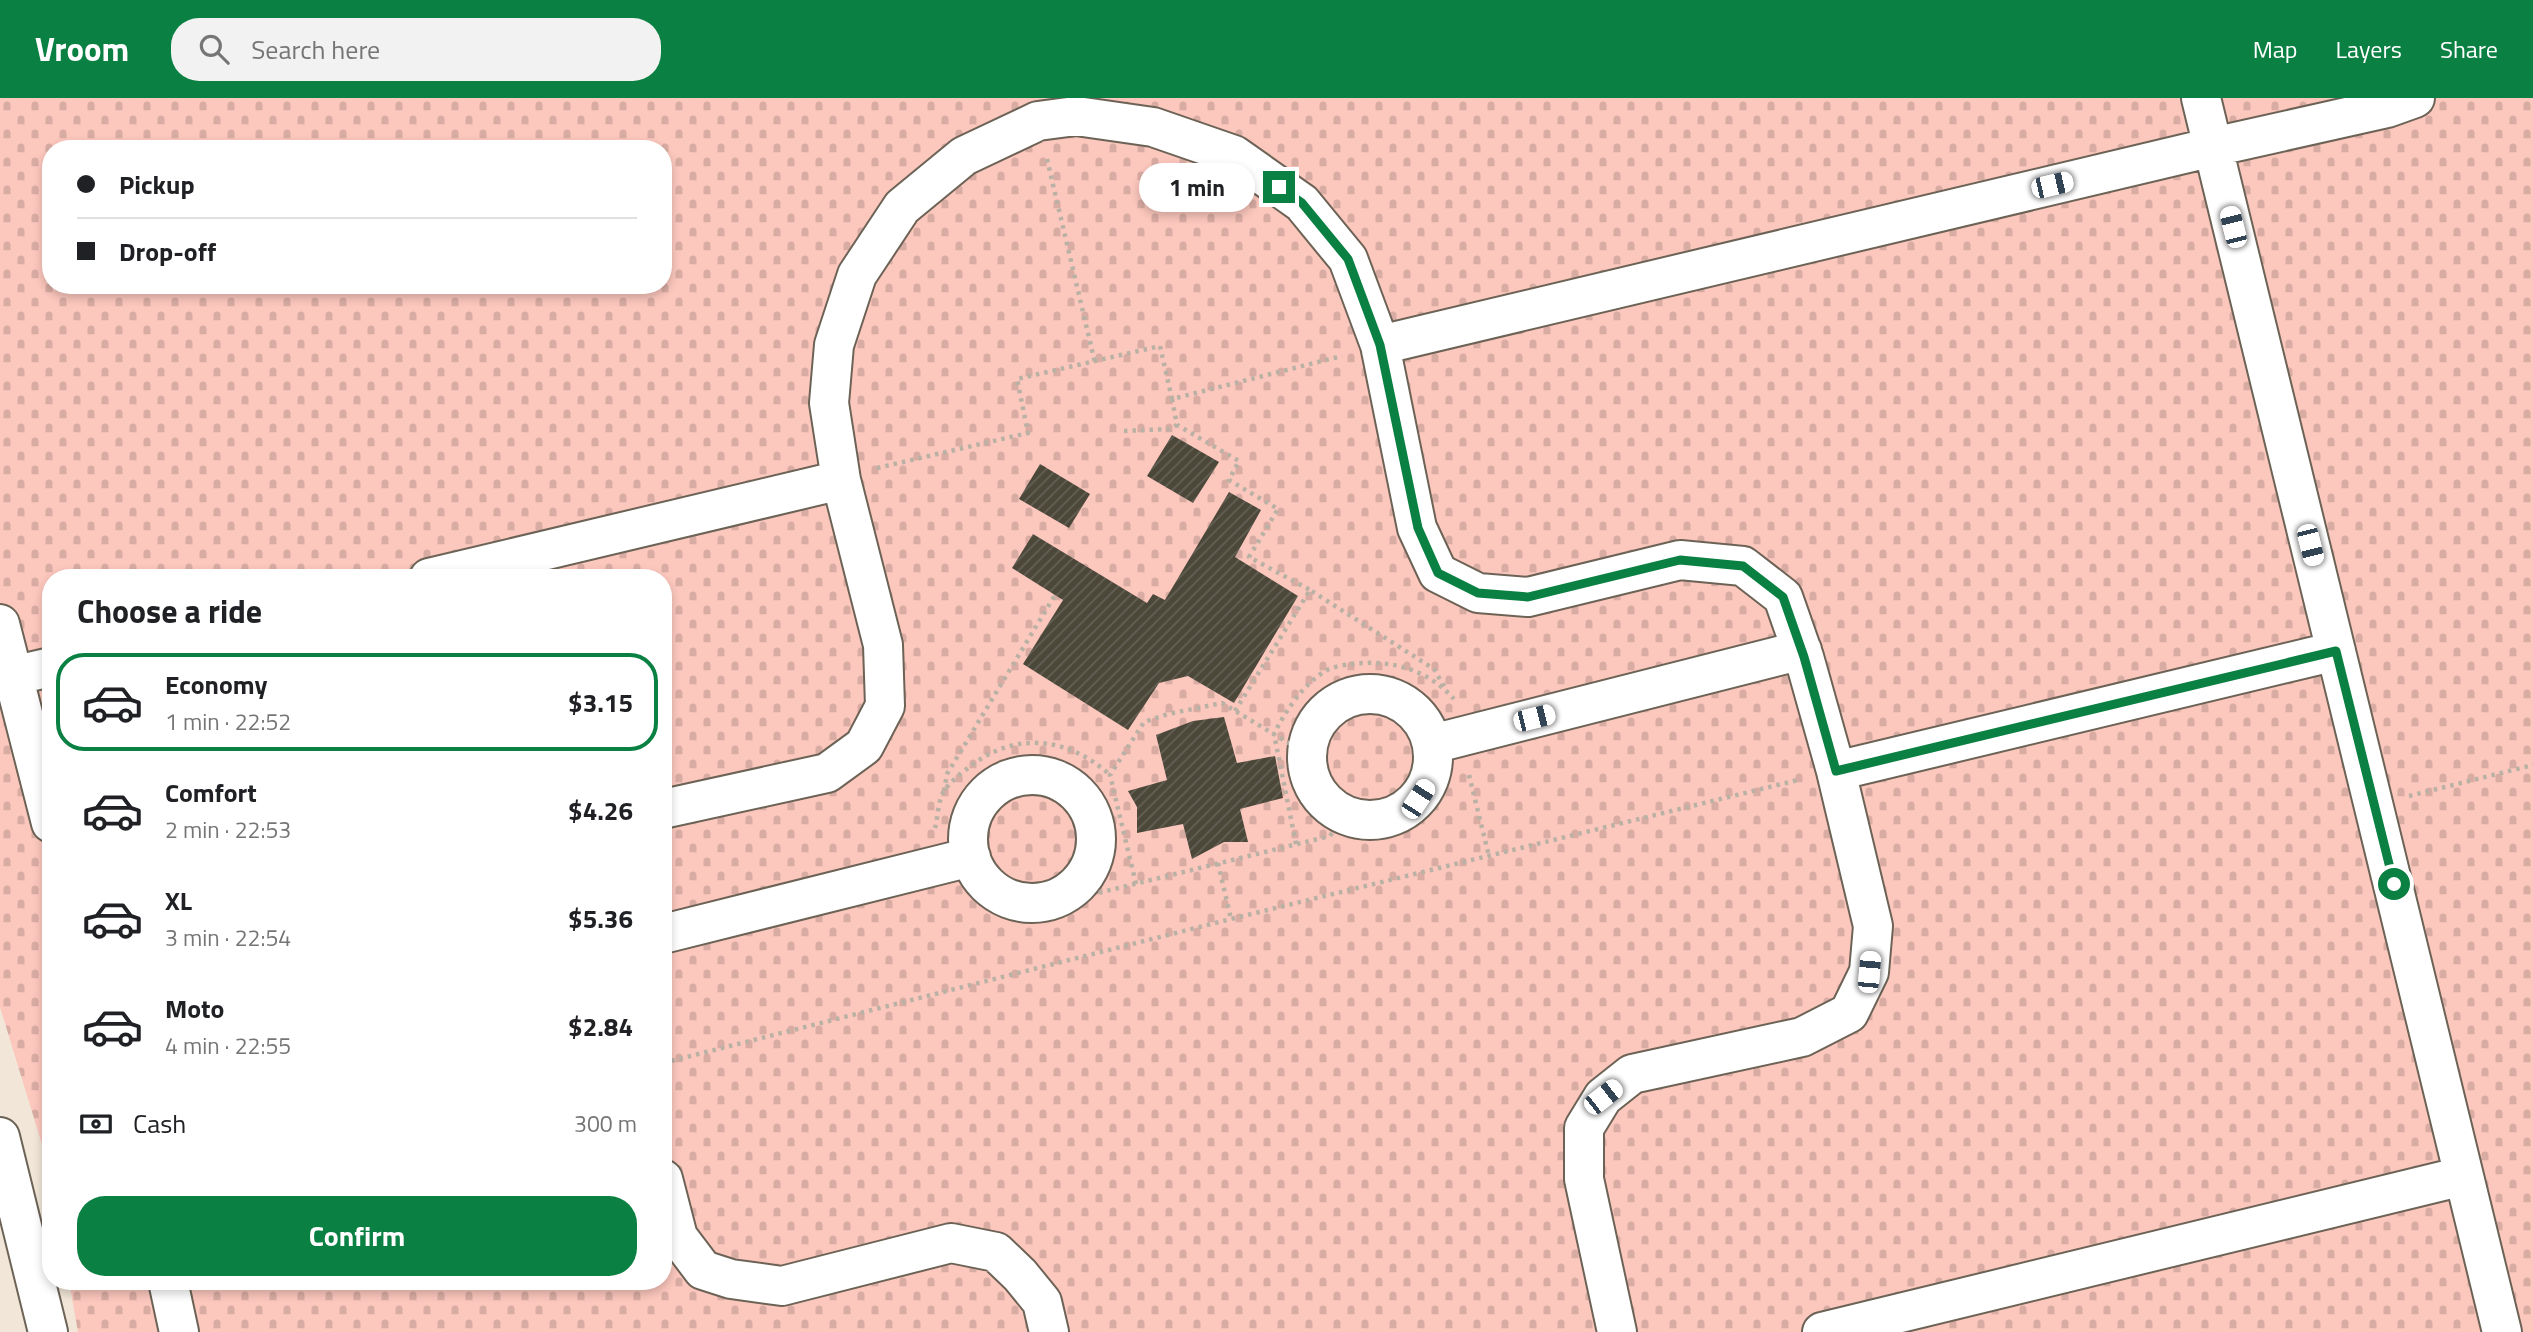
<!DOCTYPE html>
<html lang="en">
<head>
<meta charset="utf-8">
<style>
  body { margin:0; font-family:"Titillium Web",sans-serif; background:#f2f2f2; color:#202124; height:100vh; display:flex; flex-direction:column; font-size:26px; white-space:nowrap }
  * { box-sizing:border-box; margin:0 }
  p { font-size:23px; color:#757577 }
  .icon { flex:none; width:38px; height:38px; fill:none; stroke:currentColor; stroke-width:2; stroke-linecap:round; stroke-linejoin:round }
  .map { position:relative; flex:1; overflow:hidden }
  .sheet { position:absolute; left:42px; top:471px; width:630px; height:721px; display:flex; flex-direction:column; background:#fff; border-radius:28px; box-shadow:0 4px 10px #0003 }
  .sheet>* { flex:none }
  .banner { position:absolute; left:42px; top:42px; width:630px; height:154px; border-radius:28px; box-shadow:0 4px 10px #0003; display:grid; align-content:center; height:154px; padding:0 35px; background:#fff }
  .end { position:absolute; width:32px; height:32px; margin:-16px; border:9px solid #0b8043; background:#fff; box-shadow:0 0 0 4px #fff }
  .from { border-radius:50% }
  .bubble { position:absolute; height:49px; border-radius:24px; background:#fff; box-shadow:0 4px 10px #0003; font-size:23px; font-weight:700; line-height:49px; text-align:center }
  .car { position:absolute; width:21px; height:42px; margin:-21px -10px; border-radius:9px; box-shadow:0 0 5px 2px #0007; background:linear-gradient(#fff 24%,#345 0 40%,#fff 0 76%,#345 0 86%,#fff 0) }
  .banner b { display:flex; align-items:center; gap:24px; height:66px; font-size:26px }
  .banner b+b { border-top:2px solid #e0e0e0 }
  .banner i { width:18px; height:18px; background:#202124 }
  ul { padding:0; list-style:none }
  li { display:flex; align-items:center; gap:21px; height:98px; margin:0 14px 10px; padding:0 21px; border:4px solid transparent; border-radius:28px }
  li div { flex:1 }
  li b { display:block; font-size:26px }
  li em { font-style:normal; font-weight:700 }
  li.selected { border-color:#0b8043 }
  li>.icon { width:63px; height:63px; stroke-width:1.5 }
  h2 { padding:0 35px; font-size:32px; line-height:84px }
  .pay { display:flex; align-items:center; gap:18px; height:77px; padding:0 35px; font-size:26px }
  .pay p { margin-inline-start:auto }
  .primary-button { display:flex; gap:14px; margin-top:auto; padding:14px 35px }
  .primary-button a { flex:1; height:80px; border-radius:28px; background:#0b8043; color:#fff; font-size:28px; font-weight:700; line-height:80px; text-align:center }
  header { display:flex; align-items:center; gap:42px; box-sizing:border-box; height:98px; padding:0 35px; background:#0b8043; color:#fff }
  header strong { font-size:33px }
  nav { display:flex; gap:38px; margin-inline-start:auto; font-size:24px }
  .search { width:490px; height:63px; background:#f2f2f2; display:flex; align-items:center; gap:18px; box-sizing:border-box; padding:0 24px; border-radius:28px; color:#757577; font-size:26px }
  .map>svg:first-child { display:block }
  .cemetery { fill:url(#cemetery-stones); fill-rule:evenodd }
  .building { fill:url(#building-hatch) }
  .lines { fill:none; stroke-linecap:round; stroke-linejoin:round }
  .minor-casing { stroke:#6c6356; stroke-width:42 }
  .major-casing { stroke:#6c6356; stroke-width:42 }
  .path { stroke:#bab1a5; stroke-width:4.5; stroke-dasharray:3.5 5; stroke-linecap:butt }
  .minor { stroke:#fff; stroke-width:38 }
  .major { stroke:#fff; stroke-width:38 }
  .route { stroke:#0b8043; stroke-width:9 }
</style>
</head>
<body>
<header>
<strong>Vroom</strong>
<div class="search"><svg class="icon" aria-label="search" viewBox="0 0 24 24"><circle cx="10" cy="10" r="6"/><path d="M15 15l6 6"/></svg>Search here</div>
<nav><a>Map</a><a>Layers</a><a>Share</a></nav>
</header>
<div class="map">
<svg width="2533" height="1234" viewBox="0 0 2533 1234">
  <defs>
    <pattern id="cemetery-stones" width="16" height="16" patternUnits="userSpaceOnUse" patternTransform="scale(1.75)"><rect width="16" height="16" fill="#fcc7bd"/><path d="M2 7V4a2 2 0 0 1 4 0v3zM10 15v-3a2 2 0 0 1 4 0v3z" fill="#d9aca3"/></pattern>
    <pattern id="building-hatch" width="6" height="6" patternUnits="userSpaceOnUse" patternTransform="scale(1.75)"><rect width="6" height="6" fill="#4b4739"/><path d="M-1 1l2-2M0 6l6-6M5 7l2-2" fill="none" stroke="#646055"/></pattern>
  </defs>
  <rect width="100%" height="100%" fill="#f1e6d7"/>
  <path class="cemetery" d="M0 0H2533V1234H78L69 1183H663V480H51V1076L0 909ZM51 51H663V187H51Z"/>
  <path class="building" d="M1172 337 1219 364 1193 405 1147 378Z
    M1040 366 1090 396 1069 430 1019 401Z
    M1229 394 1261 412 1235 459 1298 498 1234 605 1188 578 1159 585 1128 632 1023 566 1063 502 1012 470 1033 436 1147 505 1153 496 1165 502Z
    M1224 619 1237 665 1275 658 1283 700 1240 711 1248 744H1224L1192 761 1183 726 1137 735V709L1128 693 1167 682 1156 637 1193 623Z"/>
  <g class="lines">
    <g class="minor-casing">
      <path id="minor" d="M2201 0 2502 1234
        M1380 247 2213 49 2387 10 2415 0
        M429 480 841 382
        M0 526 51 725
        M12 578 51 569
        M1307 659a63 63 0 1 1 126 0a63 63 0 1 1-126 0Z
        M1432 646 1802 552
        M1836 673 2336 553
        M968 741a64 64 0 1 1 128 0a64 64 0 1 1-128 0Z
        M663 711 827 675 864 648 885 608 883 547 841 382 829 305 834 247 857 177 902 109 964 58 1038 23 1076 18 1153 29 1234 57 1302 105 1348 161 1380 247 1417 430 1438 475 1478 495 1528 499 1680 462 1743 468 1783 499 1804 559 1836 673 1873 828 1869 874 1849 915 1802 939 1632 976 1603 999 1584 1030V1081L1617 1234
        M663 836 971 759
        M663 1081 678 1139 703 1172 731 1181 782 1188 951 1145 996 1154 1020 1177 1042 1204 1049 1234
        M168 1183 179 1234
        M1822 1234 2463 1078"/>
    </g>
    <g class="major-casing">
      <path id="major" d="M0 1039 48 1234"/>
    </g>
    <path class="path" d="M1047 61 1095 265
      M1172 301 1177 327 1239 363 1229 382 1278 411 1249 459 1310 492
      M1124 333 1169 331 1177 327
      M877 370 1028 335 1017 281 1160 248 1172 301 1342 258
      M1235 613 1310 492 1434 571 1445 590
      M1469 677 1489 758
      M944 693 947 676 1055 497
      M2409 698 2533 667
      M935 730C938 719 938 702 944 693 949 685 960 676 968 670 1014 633 1067 638 1110 677
      M1296 746 1274 636C1286 612 1302 588 1325 573 1332 569 1343 567 1351 566 1390 561 1427 571 1454 601
      M1218 765 1231 821
      M1136 786 1110 677 1144 624 1168 616 1222 605 1307 656
      M1074 790 1098 795 1330 738 1346 718
      M663 965 1231 821 1798 682"/>
    <use href="#minor" class="minor"/>
    <use href="#major" class="major"/>
  </g>
  <g class="lines">
    <path class="route" d="M1279 89 1302 105 1348 161 1380 247 1418 430 1438 475 1478 495 1528 499 1680 462 1743 468 1783 499 1804 559 1836 673 2336 553 2394 786"/>
  </g>
</svg>
<i class="end from" style="left:2394px;top:786px"></i>
<i class="end" style="left:1279px;top:89px"></i>
<div class="bubble" style="left:1139px;top:65px;width:116px">1 min</div>
<i class="car" style="left:2052px;top:87px;rotate:77deg"></i>
<i class="car" style="left:2233px;top:129px;rotate:346deg"></i>
<i class="car" style="left:2310px;top:447px;rotate:166deg"></i>
<i class="car" style="left:1534px;top:620px;rotate:76deg"></i>
<i class="car" style="left:1418px;top:701px;rotate:33deg"></i>
<i class="car" style="left:1869px;top:874px;rotate:5deg"></i>
<i class="car" style="left:1603px;top:999px;rotate:52deg"></i>
<div class="banner">
<b><i class="from"></i>Pickup</b>
<b><i></i>Drop-off</b>
</div>
<section class="sheet">
<h2>Choose a ride</h2>
<ul>
<li class="selected"><svg class="icon" aria-label="car" viewBox="0 0 24 24"><path d="M5 17H2v-5l4-1 3-4h7l3 4 3 1v5h-3M9 17h6M6 11h13"/><circle cx="7" cy="17" r="2"/><circle cx="17" cy="17" r="2"/></svg><div><b>Economy</b><p>1 min · 22:52</p></div><em>$3.15</em></li>
<li><svg class="icon" aria-label="car" viewBox="0 0 24 24"><path d="M5 17H2v-5l4-1 3-4h7l3 4 3 1v5h-3M9 17h6M6 11h13"/><circle cx="7" cy="17" r="2"/><circle cx="17" cy="17" r="2"/></svg><div><b>Comfort</b><p>2 min · 22:53</p></div><em>$4.26</em></li>
<li><svg class="icon" aria-label="car" viewBox="0 0 24 24"><path d="M5 17H2v-5l4-1 3-4h7l3 4 3 1v5h-3M9 17h6M6 11h13"/><circle cx="7" cy="17" r="2"/><circle cx="17" cy="17" r="2"/></svg><div><b>XL</b><p>3 min · 22:54</p></div><em>$5.36</em></li>
<li><svg class="icon" aria-label="car" viewBox="0 0 24 24"><path d="M5 17H2v-5l4-1 3-4h7l3 4 3 1v5h-3M9 17h6M6 11h13"/><circle cx="7" cy="17" r="2"/><circle cx="17" cy="17" r="2"/></svg><div><b>Moto</b><p>4 min · 22:55</p></div><em>$2.84</em></li>
</ul>
<div class="pay"><svg class="icon" aria-label="cash" viewBox="0 0 24 24"><path d="M3 7h18v10H3z"/><circle cx="12" cy="12" r="2"/></svg>Cash<p>300 m</p></div>
<div class="primary-button"><a>Confirm</a></div>
</section>
</div>
</body>
</html>
